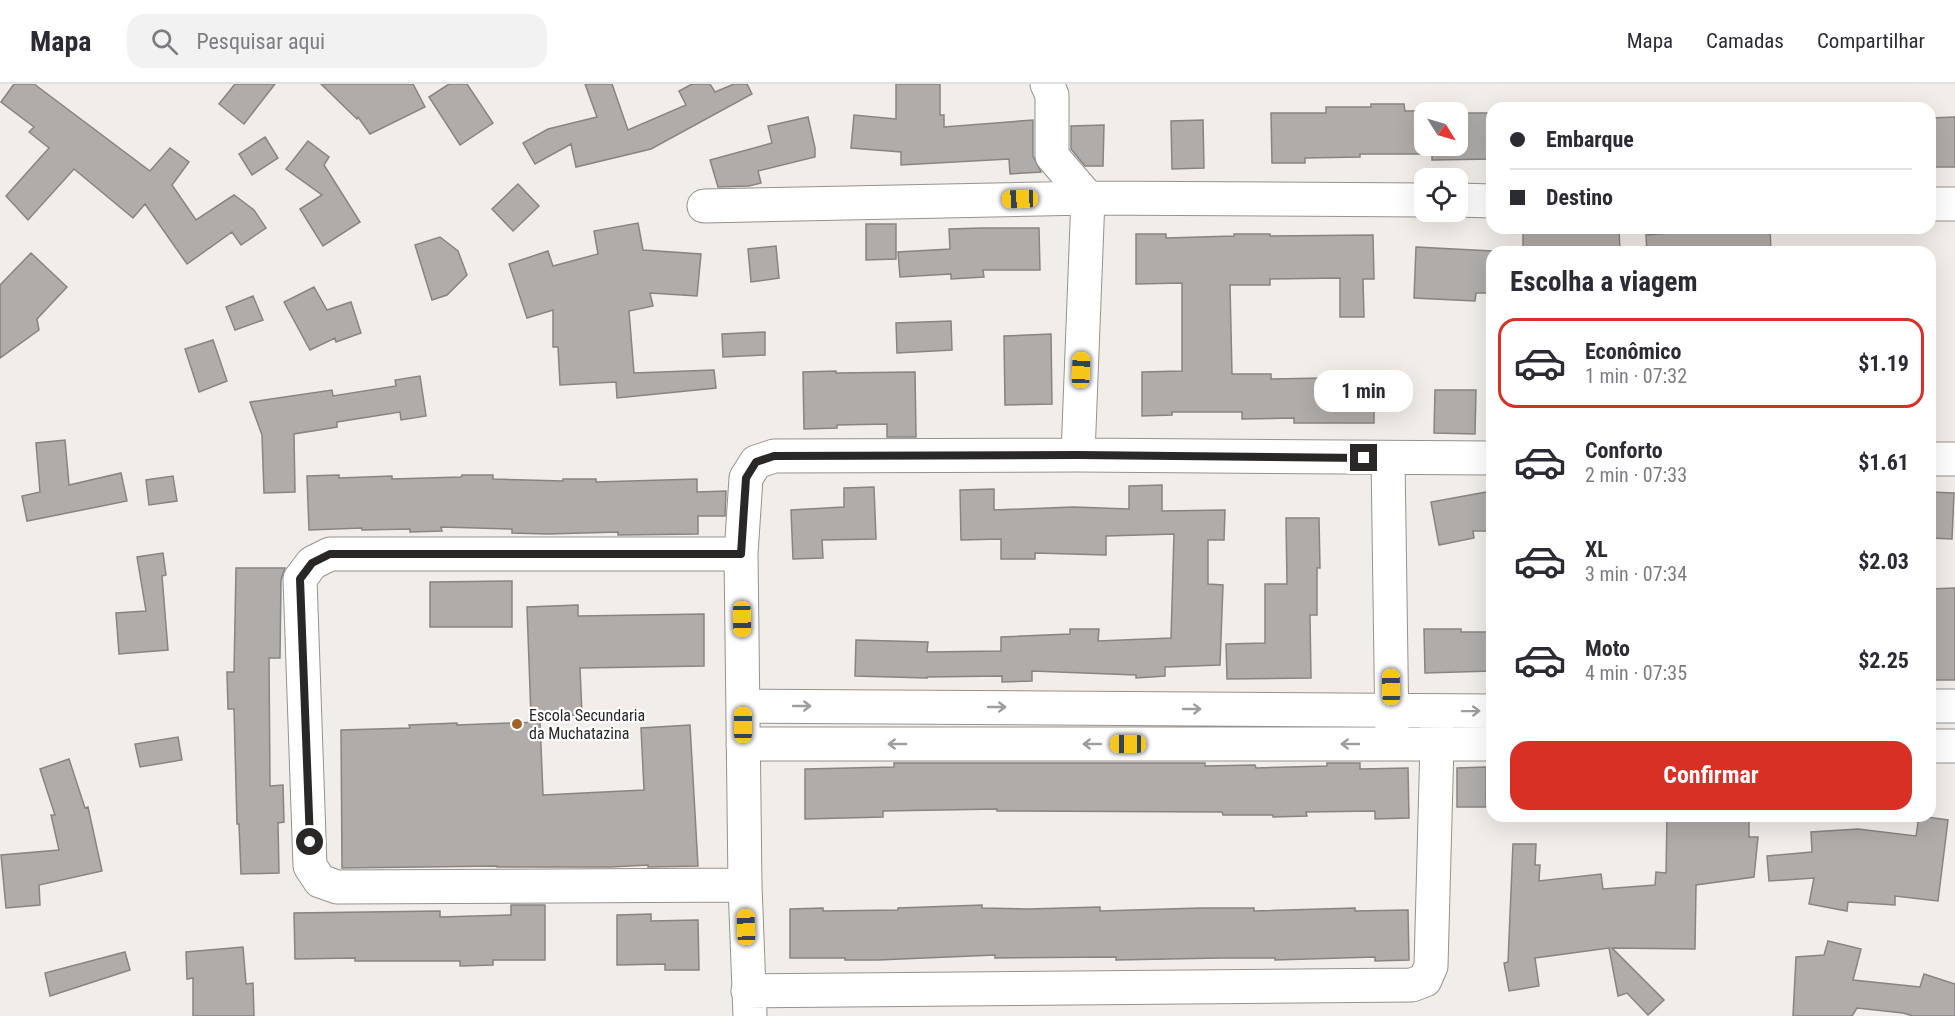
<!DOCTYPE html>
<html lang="pt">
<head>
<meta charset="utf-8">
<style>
  body { margin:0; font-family:"Roboto Condensed",sans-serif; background:#f2f2f3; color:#2b2b33; height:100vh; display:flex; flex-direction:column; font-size:22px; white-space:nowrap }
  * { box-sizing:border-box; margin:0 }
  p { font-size:20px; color:#7c7c81 }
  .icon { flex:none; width:33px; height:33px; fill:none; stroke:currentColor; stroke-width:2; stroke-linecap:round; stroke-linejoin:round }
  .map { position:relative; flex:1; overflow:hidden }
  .drawer { position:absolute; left:1486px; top:162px; width:450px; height:576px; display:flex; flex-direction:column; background:#fff; border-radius:18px; box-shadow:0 6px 24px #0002 }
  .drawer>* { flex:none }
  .hud { position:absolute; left:1486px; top:18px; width:450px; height:132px; border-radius:18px; box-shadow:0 6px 24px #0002; display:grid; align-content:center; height:132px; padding:0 24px; background:#fff }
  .needle { width:39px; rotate:127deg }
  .tools { position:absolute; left:1414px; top:18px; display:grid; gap:12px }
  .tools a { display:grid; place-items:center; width:54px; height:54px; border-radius:12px; background:#fff; box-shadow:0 6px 24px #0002; font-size:30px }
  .end { position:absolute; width:27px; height:27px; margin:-14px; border:8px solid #2a2827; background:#fff; box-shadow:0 0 0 3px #fff }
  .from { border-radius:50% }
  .bubble { position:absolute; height:42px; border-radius:18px; background:#fff; box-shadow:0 6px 24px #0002; font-size:20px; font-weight:700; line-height:42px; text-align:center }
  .car { position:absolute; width:18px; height:36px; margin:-18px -9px; border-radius:8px; box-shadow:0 0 4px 2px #0007; background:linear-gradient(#f5c518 24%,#345 0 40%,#f5c518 0 76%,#345 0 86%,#f5c518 0) }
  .hud b { display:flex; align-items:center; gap:21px; height:57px; font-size:22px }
  .hud b+b { border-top:2px solid #e1e1e2 }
  .hud i { width:15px; height:15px; background:#2b2b33 }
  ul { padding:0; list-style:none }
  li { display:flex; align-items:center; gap:18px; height:90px; margin:0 12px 9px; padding:0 12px; border:3px solid transparent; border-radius:18px }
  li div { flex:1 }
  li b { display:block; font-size:22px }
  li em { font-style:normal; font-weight:700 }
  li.selected { border-color:#d93025 }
  li>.icon { width:54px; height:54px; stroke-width:1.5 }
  h2 { padding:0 24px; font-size:27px; line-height:72px }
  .button { display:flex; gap:12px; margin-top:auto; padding:12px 24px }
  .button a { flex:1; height:69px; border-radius:18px; background:#d93025; color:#fff; font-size:24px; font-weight:700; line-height:69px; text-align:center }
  header { display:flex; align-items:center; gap:36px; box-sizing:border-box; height:84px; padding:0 30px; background:#fff; border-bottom:2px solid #e1e1e2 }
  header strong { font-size:28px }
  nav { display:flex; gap:33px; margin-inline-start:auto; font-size:21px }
  .search { width:420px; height:54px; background:#f2f2f3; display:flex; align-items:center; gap:15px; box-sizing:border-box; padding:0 21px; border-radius:18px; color:#7c7c81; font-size:22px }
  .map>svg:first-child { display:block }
  .building { fill:#b0aca9; stroke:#878481; stroke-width:1.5; fill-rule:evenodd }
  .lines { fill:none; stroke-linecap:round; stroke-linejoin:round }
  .street-casing { stroke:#96928f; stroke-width:35 }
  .street { stroke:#fff; stroke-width:33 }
  .oneway { stroke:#9f9e9e }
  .route { stroke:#2a2827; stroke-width:8 }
  .poi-dot { fill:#9f6225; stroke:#fff; stroke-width:2 }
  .labels { text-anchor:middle; stroke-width:4.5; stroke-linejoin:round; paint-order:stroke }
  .poi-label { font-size:16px; fill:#2a2827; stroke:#fff; text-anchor:start }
</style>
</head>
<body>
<header>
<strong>Mapa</strong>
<div class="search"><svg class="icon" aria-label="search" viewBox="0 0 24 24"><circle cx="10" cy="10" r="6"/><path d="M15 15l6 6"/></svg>Pesquisar aqui</div>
<nav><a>Mapa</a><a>Camadas</a><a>Compartilhar</a></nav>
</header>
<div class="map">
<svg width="1955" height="932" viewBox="0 0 1955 932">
  <rect width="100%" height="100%" fill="#f1ede9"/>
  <path class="building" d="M14 0H34L150 87 170 64 189 78 172 101 196 136 234 111 254 126 266 144 241 161 232 148 187 180 145 120 133 134 74 85 28 136 6 112 49 64 29 48 34 43 1 18Z
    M235 0H275L244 40 219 20Z
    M321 0H413L425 23 370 50 358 33 357 35Z
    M449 0H467L493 39 460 61 429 13Z
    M585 0H612L628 46 686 21 679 7 692 0H710L715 8 734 0H747L752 10 651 65 576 83 571 60 535 80 523 59 548 45 597 33Z
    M896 0H940V31H944V43L1033 36V72L1041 88 1010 90 1009 75 901 81V68L851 64 854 31 896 35Z
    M1371 20H1404L1405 27 1465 26V29H1492V75L1432 76V70H1360V73L1305 74V79H1272L1271 29H1326V23H1371ZM1425 28H1458V62H1425Z
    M808 33 815 64V73L758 87 761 99 749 102 718 103 710 76 772 59 768 42Z
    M1955 33V83H1930V34Z
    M1203 36 1204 84 1172 85 1171 37Z
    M1104 41 1103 82H1085L1071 65V42Z
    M265 53 278 74 252 91 239 70Z
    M308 57 329 73 324 81 360 138 323 162 300 125 322 111 286 85Z
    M518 100 539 122 513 147 492 125Z
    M638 139 643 166 701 170 697 212 650 209 653 222 629 227 634 289 714 286 716 304 617 314 616 298 560 301 558 263H553V226L527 234 509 180 548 167 553 182 598 170 594 147Z
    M866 140H896V175L866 176Z
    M982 144H1039L1040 186H983L984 193 951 195V190L900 193 898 168 950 165 949 145Z
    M1523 144H1619L1620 168H1523Z
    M1730 144H1770L1771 168H1647L1646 151Z
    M1136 150H1166V154L1234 152V150H1270V152L1373 151 1374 195H1363L1364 233H1340V194L1270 195V201H1230L1232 290H1271V295L1324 294V300L1374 299V339H1294V334L1242 335V328H1172V331L1142 332V288L1182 287V199L1136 200Z
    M440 153 458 167 467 191 447 211 432 216 415 161Z
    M776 162 779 194 751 198 748 165Z
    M1416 163 1492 167V209H1476L1475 217 1414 214Z
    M31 169 67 203 37 235 39 246 0 274V201Z
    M314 203 327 226 351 218 361 249 336 258 335 254 310 266 284 218Z
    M253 212 263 236 235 246 226 223Z
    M951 237 952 266 897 269 896 239Z
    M765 248V271L723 273 722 250Z
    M1051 250 1052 320 1005 321 1004 252Z
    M213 256 227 297 199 308 185 265Z
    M836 287V289L915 288 916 353H887V340L837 341V344L804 345 803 288Z
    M420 292 426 332 401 336 400 328 337 338V343L294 350 295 408 264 409 262 351 250 318 332 306 333 312 396 302 395 296Z
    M1435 306H1476L1475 350 1434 349Z
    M65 356 69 401 121 389 127 417 27 437 22 412 40 408 36 359Z
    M339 391V394L392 392V395L461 393 462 391H493V395L563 397V395H596V398L697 395V408L726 407 725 432H698V450L618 451V448L547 450 512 449V445L441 443 442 447 410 448V445L362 446V444L309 446 307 392Z
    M173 392 177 417 149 421 146 396Z
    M1162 401V427L1225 426 1224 456H1208V500L1223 501 1220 581 1165 583V592L1136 594V591L1032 587V597L1002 598V592L927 593V594L855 592 856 556 928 558 927 568 1001 567V553L1070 550V545H1099L1098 557 1171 554 1174 450 1106 452V471L1035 469V475H1001V455L961 456 960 406 994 405V426L1073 423 1129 425V402Z
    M874 403 876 455 822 456 823 474 793 475 791 426 844 423V404Z
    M1492 407V447H1473L1474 454 1439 461 1431 418Z
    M1930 408 1954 409 1952 455 1930 454Z
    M1286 434H1319L1320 484H1317V531H1310L1311 594 1227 595 1226 560 1265 559V500H1287Z
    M163 469 166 491 162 492 168 566 119 570 116 529 146 527 137 473Z
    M236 484H285L281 496 280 574H269L270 702 283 701 284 738 278 739 279 789 241 790 239 740H237L234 625H228L227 588H234Z
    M512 497V543H430V498Z
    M1955 504V596H1930V505Z
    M578 521V532L704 530V582L580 584 582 631 531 633 527 523Z
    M1424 545H1461V548H1492V587L1425 589Z
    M540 638 543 711 644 706 641 644 690 641 698 782 648 783V781L610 783H497V782L342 784 341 646 410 644 409 641 457 639V641Z
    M178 653 182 676 140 683 135 660Z
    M69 675 85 724 88 723 102 787 39 801 40 821 6 824 1 771 59 766 51 731H55L40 685Z
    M894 679H1205V682L1255 681 1256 684 1327 682V679H1360V685L1408 684 1409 734 1375 735V727L1306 728 1307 732 1273 733V731H1223L1222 728 997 727V725L883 727V733L805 735V685L894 683Z
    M1486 683V723H1457V684Z
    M1667 732H1749V753H1758L1754 793 1696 801 1695 865 1612 864 1664 916 1648 931 1627 909 1618 912 1609 864 1535 874 1539 902 1509 907 1504 879 1508 878 1513 760H1536L1535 781H1540L1539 797 1601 790 1603 805 1655 801 1656 788 1666 789Z
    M1919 732 1948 736 1938 817 1895 812V821L1848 818 1847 827 1809 820 1814 794 1769 797 1767 772 1812 768 1811 748 1858 745 1916 752Z
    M511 821H545V876H493V881L460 882V877H355V874L295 875 294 829 440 827V833L511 831Z
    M982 821V824L1028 825 1100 823V827L1201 824H1254V827L1355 824V827L1408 826 1409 876 1375 877V873L1275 876V874H1221L1116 876V873L995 874V871L878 876H845V874H790V825L823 824V827L898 826V824Z
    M651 830V837L698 836 699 886H665V880L617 881V831Z
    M1828 857 1861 865 1853 896 1920 903 1924 890 1955 900V932H1913L1903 929 1857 924 1852 932H1793L1796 873 1824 871Z
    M243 863 246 900 253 899 254 932H193V894L187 895 186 868Z
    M125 868 130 886 50 912 45 889Z"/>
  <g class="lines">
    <g class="street-casing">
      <path id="street" d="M1047 0 1052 11V72L1088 114 1078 371
        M1458 116 1492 117
        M1930 120H1955
        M704 122 1088 114 1425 116
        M1388 374 1392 649
        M1930 375H1955
        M741 470H330L312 479 300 495 310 782 320 797 337 803 745 801
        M743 622 1492 627
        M1930 622H1955
        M743 660H1492
        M1930 662H1955
        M748 907 1412 901 1425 896 1431 882 1437 660 1436 627
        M750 932 745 801 741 470 746 394 756 378 774 372 1078 371 1492 374"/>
    </g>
    <use href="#street" class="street"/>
  </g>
  <defs><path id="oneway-shaft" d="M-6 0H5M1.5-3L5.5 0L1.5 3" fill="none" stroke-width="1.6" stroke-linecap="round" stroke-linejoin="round" transform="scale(1.5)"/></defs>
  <g class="oneway">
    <use href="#oneway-shaft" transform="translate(802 622)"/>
    <use href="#oneway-shaft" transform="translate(997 623)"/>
    <use href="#oneway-shaft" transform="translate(1192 625)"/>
    <use href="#oneway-shaft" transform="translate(1471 627) rotate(-1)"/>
    <use href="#oneway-shaft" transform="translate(897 660) rotate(180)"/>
    <use href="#oneway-shaft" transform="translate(1092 660) rotate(180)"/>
    <use href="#oneway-shaft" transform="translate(1350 660) rotate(180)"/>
  </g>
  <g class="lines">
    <path class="route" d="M310 758 300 495 312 479 330 470H741L746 394 756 378 774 372 1078 371 1364 374"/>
  </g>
  <circle class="poi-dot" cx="517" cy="640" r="6"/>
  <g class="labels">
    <g class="poi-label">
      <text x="529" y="637">Escola Secundaria<tspan x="529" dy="18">da Muchatazina</tspan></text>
    </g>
  </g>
</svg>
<div class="tools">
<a><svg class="needle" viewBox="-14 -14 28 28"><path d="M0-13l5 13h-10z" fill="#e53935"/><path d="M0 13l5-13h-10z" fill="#7c7c81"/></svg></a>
<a><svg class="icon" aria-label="locate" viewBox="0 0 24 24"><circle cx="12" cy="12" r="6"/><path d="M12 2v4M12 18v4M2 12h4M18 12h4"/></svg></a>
</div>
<i class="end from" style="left:310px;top:758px"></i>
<i class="end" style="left:1364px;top:374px"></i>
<div class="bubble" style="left:1314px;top:286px;width:99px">1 min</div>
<i class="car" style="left:1020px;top:115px;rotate:268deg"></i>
<i class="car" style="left:1081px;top:286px;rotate:2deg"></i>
<i class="car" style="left:742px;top:535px;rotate:179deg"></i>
<i class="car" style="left:1391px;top:603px;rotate:359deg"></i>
<i class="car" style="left:743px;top:641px;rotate:0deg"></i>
<i class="car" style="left:1128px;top:660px;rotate:270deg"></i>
<i class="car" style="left:746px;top:843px;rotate:358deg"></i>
<div class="hud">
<b><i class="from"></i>Embarque</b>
<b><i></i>Destino</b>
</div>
<section class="drawer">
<h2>Escolha a viagem</h2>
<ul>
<li class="selected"><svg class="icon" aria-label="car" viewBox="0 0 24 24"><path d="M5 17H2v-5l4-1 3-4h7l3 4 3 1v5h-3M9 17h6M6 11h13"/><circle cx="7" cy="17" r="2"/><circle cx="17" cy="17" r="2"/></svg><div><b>Econômico</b><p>1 min · 07:32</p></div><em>$1.19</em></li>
<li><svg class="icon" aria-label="car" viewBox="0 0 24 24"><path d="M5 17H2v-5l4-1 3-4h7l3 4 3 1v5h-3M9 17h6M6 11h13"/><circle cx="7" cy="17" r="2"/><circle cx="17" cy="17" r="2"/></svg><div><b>Conforto</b><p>2 min · 07:33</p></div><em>$1.61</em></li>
<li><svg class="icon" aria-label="car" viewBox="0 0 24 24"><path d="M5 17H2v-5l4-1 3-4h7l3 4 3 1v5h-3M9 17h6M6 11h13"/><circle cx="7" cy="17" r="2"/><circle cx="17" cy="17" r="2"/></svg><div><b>XL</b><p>3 min · 07:34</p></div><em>$2.03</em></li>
<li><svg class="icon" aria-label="car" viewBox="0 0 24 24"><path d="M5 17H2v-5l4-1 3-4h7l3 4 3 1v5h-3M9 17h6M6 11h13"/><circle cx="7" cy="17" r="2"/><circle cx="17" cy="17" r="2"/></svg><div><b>Moto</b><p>4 min · 07:35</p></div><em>$2.25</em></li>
</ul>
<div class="button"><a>Confirmar</a></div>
</section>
</div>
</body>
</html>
